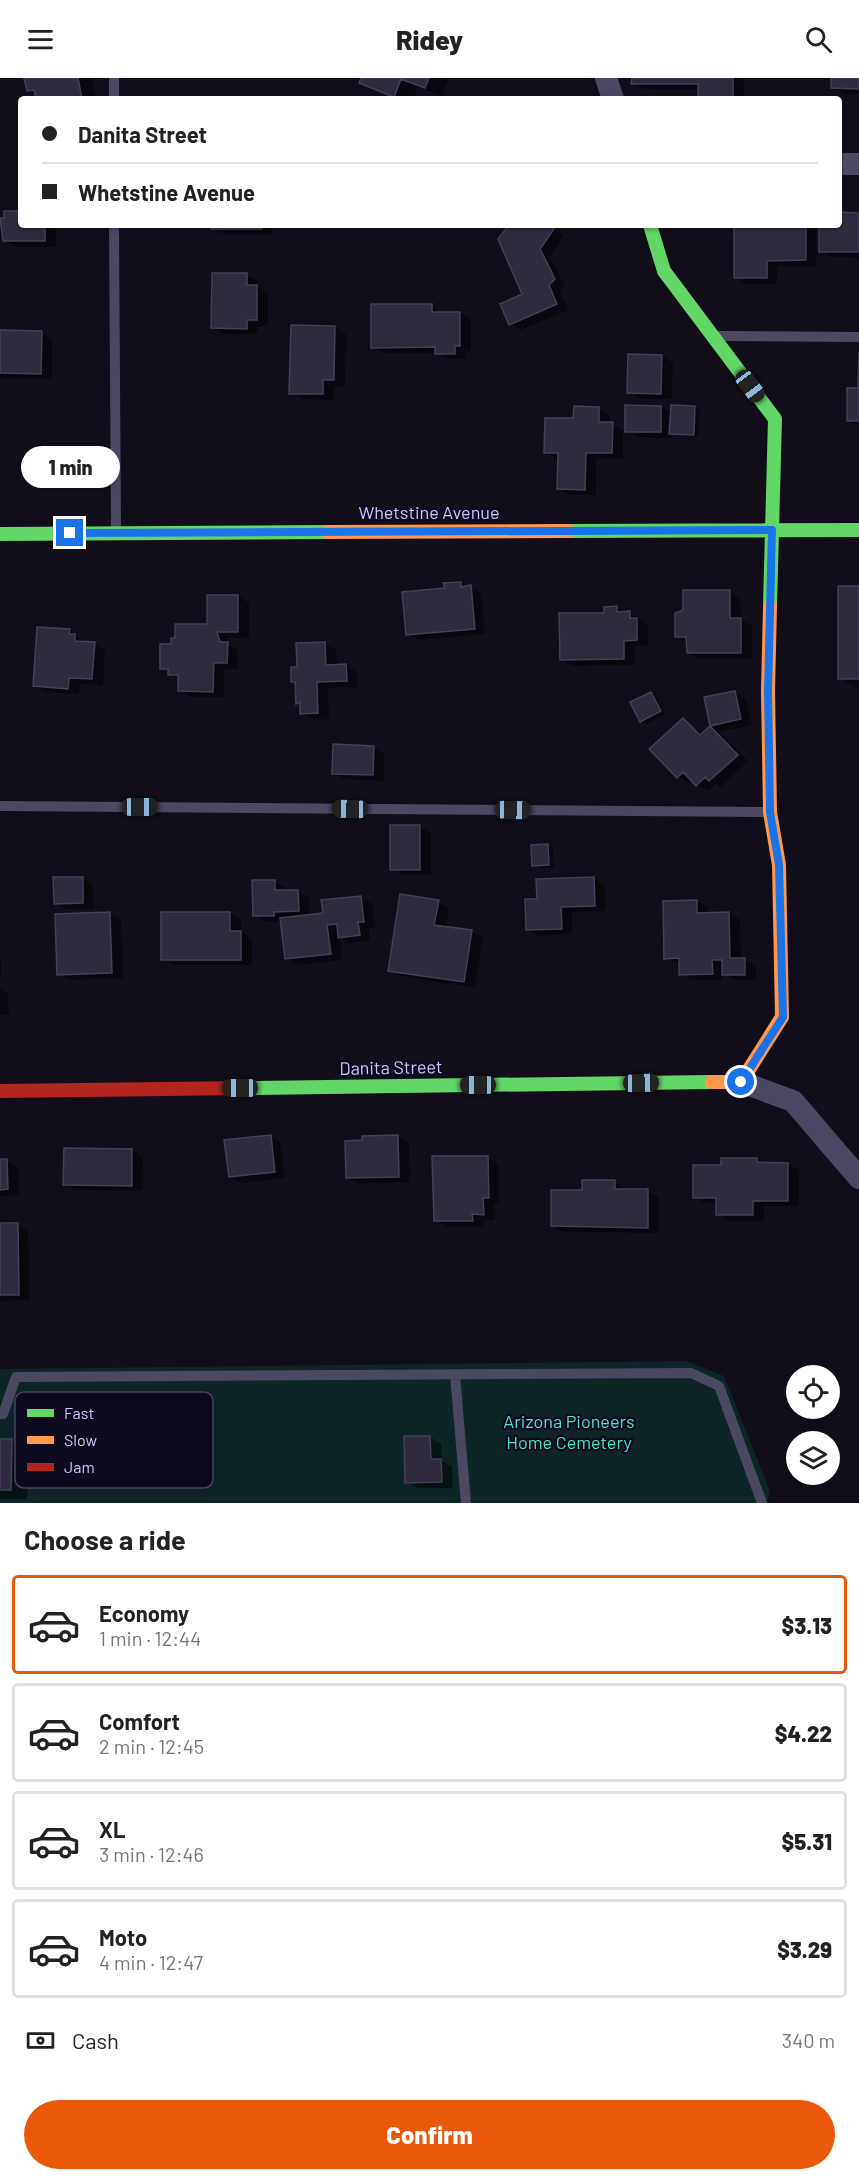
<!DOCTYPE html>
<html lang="en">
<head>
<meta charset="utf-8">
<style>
  body { margin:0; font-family:Barlow,sans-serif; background:#f6f6f6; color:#222; height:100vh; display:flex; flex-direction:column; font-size:22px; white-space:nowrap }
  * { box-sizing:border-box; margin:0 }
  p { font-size:20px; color:#767676 }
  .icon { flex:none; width:33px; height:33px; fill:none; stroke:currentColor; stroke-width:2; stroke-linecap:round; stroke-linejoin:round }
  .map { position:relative; height:1425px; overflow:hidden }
  .sheet { display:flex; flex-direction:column; background:#fff; flex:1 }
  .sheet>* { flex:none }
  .banner { position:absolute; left:18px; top:18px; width:824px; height:132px; border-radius:6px; box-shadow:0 2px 4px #0004; display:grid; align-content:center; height:132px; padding:0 24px; background:#fff }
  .tools { position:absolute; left:786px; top:1287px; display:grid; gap:12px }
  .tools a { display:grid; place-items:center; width:54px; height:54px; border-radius:50%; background:#fff; box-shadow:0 2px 4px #0004; font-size:30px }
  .end { position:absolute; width:27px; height:27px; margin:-14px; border:8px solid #1a73e8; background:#fff; box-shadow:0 0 0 3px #fff }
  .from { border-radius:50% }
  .bubble { position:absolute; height:42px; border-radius:21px; background:#fff; box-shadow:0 2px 4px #0004; font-size:20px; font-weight:800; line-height:42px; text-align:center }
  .car { position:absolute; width:18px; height:36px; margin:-18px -9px; border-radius:8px; box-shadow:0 0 4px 2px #0007; background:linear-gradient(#222 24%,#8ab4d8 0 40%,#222 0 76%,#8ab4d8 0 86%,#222 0) }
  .banner b { display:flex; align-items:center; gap:21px; height:57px; font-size:22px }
  .banner b+b { border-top:2px solid #e0e0e0 }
  .banner i { width:15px; height:15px; background:#222 }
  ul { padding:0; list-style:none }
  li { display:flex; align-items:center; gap:18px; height:99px; margin:0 12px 9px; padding:0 12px; border:3px solid #e0e0e0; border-radius:6px }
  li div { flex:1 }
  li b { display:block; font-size:22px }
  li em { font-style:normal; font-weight:800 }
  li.selected { border-color:#ea580c }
  li>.icon { width:54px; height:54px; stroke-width:1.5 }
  h2 { padding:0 24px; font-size:27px; line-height:72px }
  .pay { display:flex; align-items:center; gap:15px; height:66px; padding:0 24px; font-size:22px }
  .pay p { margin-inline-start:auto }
  .cta { display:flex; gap:12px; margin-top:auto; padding:12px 24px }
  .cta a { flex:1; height:69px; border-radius:36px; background:#ea580c; color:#fff; font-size:24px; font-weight:800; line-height:69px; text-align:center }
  header { display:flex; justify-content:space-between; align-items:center; height:78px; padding:0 24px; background:#fff; font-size:27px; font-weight:800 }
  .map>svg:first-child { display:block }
  .green { fill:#0e2425 }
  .shadow { fill:#0007 }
  .building { fill:#2f2b3c; stroke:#444058; stroke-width:1.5 }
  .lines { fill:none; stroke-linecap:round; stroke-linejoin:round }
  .lane { stroke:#4b4962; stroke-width:10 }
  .street { stroke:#4b4962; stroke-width:22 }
  .fast { stroke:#63d668; stroke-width:14 }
  .slow { stroke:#ff974d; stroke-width:14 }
  .jam { stroke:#b3261e; stroke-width:14 }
  .route { stroke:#1a73e8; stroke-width:8 }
  .labels { text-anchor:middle; stroke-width:4.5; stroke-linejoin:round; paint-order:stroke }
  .street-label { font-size:18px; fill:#cfc6ff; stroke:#0e0a1d }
  .park-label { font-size:18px; fill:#4ce5c6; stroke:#0e0a1d }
  .key { fill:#0e0a1d; stroke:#484261; stroke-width:1.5 }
  .key-label { font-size:16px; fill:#cfc6ff }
</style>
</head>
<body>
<header><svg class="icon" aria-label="menu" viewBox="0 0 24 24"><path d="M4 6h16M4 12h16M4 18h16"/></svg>Ridey<svg class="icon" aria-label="search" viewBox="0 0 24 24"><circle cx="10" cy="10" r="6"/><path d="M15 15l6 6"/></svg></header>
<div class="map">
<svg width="859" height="1425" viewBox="0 0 859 1425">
  <rect width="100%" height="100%" fill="#110e19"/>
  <path class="green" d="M686 1283 724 1298 770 1413 767 1425H0V1291Z"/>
  <path class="shadow" d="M26 0H92L96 21H37L36 17 28 12Z
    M362 0H444L448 2 442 18 418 9 413 21H395L361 4Z
    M633 0H744V21H700V12L644 11 633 5Z
    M833 0H859V16H844L833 9Z
    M21 135V147H56V169H16L5 163V159H0V142Z
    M859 136V180L831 179 820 173V147H838Z
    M213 147H272V156H224L213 150Z
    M510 147H548L564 158 550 178 565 208 560 214 568 232 521 252 510 246 524 217Z
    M735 147H816V188H777V206H746L735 199Z
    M247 197 258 203 257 208 268 215V248H258V256H224L213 249Z
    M431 227 442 235H459L471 241V273H466V281H447L436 275H384L372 269Z
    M292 248 335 249 346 256 345 308H334V322L302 321 291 315Z
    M0 254H41L52 261V301L0 300Z
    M662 278 673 285 672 321H640L629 314Z
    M859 311V348L849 342Z
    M661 329 672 335 695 330 700 332 698 359 672 356V360L638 359 627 353Z
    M575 330H599L610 337V345L623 352V381L596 380V417H570L559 410V381L545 374 575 342Z
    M460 505 481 515 485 556 418 562 407 556 447 511Z
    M859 509V610H856L840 600Z
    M729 513 740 520 741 542 752 548V580L699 581 688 574V565L676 558Z
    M238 518 249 525V560H227L229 567 238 572V591H224V619H191L180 612V602L162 590 172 568 208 548Z
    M617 530 641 541 648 548V568H635V587L572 588 561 581 605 536Z
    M69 552 86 565 94 566 105 572 103 607 80 606 79 616 46 614 35 608Z
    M325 566 336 572 337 588H346L357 594 358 609 328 610 329 641 313 642 302 635 301 627 297 625V606L293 603Z
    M735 614 746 621 752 647 719 654 748 683 721 709 716 706 708 713 692 702 689 705 678 699 683 641 703 657 712 648 706 621Z
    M651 616 656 619 665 636 647 646 642 643Z
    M373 669 384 676V703L344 701 333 695Z
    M420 749 431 755V797H403L392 791Z
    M548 767 553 770 554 789 539 790 534 787Z
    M82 800 93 807 94 831H66L55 825Z
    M594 801 605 807 606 833 572 834V856L539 858 528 851 538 822Z
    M275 804 286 810V813H298L309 820 310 838 324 837 361 819 372 826 375 849 369 850 370 863 350 865 339 858 342 882 297 887 286 880 282 843 265 844 254 837Z
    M697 823 708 830V836L729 835 740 842 741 881 756 888V902H735L723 896V902H692L680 896V886L665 880Z
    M438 824 449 830 446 850 471 854 483 860 475 910 401 898 390 892Z
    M230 835 241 842V854L252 861V887H174L163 881Z
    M110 836 121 842 123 900 70 902 59 896Z
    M0 881 1 882V901H0Z
    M0 910 8 915 9 937H0Z
    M270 1058 281 1065 285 1100 241 1105 230 1098Z
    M398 1058 409 1065 410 1104 358 1106 347 1099 363 1064Z
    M132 1072 143 1079 142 1113 76 1112 65 1106Z
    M0 1078 18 1089 19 1117 0 1118Z
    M487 1079 498 1086 499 1126H494L495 1142H483L484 1148 447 1149 436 1142Z
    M757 1081 765 1086H788L799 1092V1128H764V1143H729L718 1136V1125H705L694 1119 723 1089Z
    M615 1104 626 1112 648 1113 659 1119 658 1155 563 1154 552 1148 584 1114Z
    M0 1146H17L28 1153 30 1222 0 1223Z
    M430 1359 441 1366 442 1383 452 1389 453 1410H418L407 1404Z
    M0 1362H11L28 1372 27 1421H0Z"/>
  <path class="building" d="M24 0H78L82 21H36L34 12 27 13Z
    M361 0H429L425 10 401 1 394 19 359 5Z
    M632 0H733V21H698V6H631Z
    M831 0H859V11L831 10Z
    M4 133H21V147H45V163H3L0 140H4Z
    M838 134 859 135V174H819V147H838Z
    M211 147H262V151H211Z
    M509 147H549L554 151 540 171 555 201 549 207 557 226 509 247 500 226 522 216 498 161Z
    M734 147H806V182L767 183V200H734Z
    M212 195H247V207H257V242H247V251L211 250Z
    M371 226H432V234H460V268H455V276H435V269L371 270Z
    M291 247 335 248 334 302H323V316H289Z
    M0 252 42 253 41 296 0 295Z
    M859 275V343H847V310H858Z
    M628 276 662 277 661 316 627 315Z
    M625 327 661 328V354H625Z
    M671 327 695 328 694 357 669 356Z
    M574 328 599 329V344H613L612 375H586L585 412 557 411 558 375H544L545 340H573Z
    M461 504V509L471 507 475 551 406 557 402 514 445 510 443 505Z
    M838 508H859V601H838Z
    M683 512H730V540H741V575H687L686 559H675V535L683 532Z
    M207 517H238V554H217L220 564H228L227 585H214L213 614 178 613V597H168V591H160V566H171V560H175V546H207Z
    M617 528V534L630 533V540H637V562L624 563V581L560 582 559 535H604V529Z
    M37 549 70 551 69 556H75V563L95 564 92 601 69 600 68 611 33 608Z
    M325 564 326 587 346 586 347 603 317 604 318 635 300 636V624L296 626 295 604H291V589H297L296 565Z
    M735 613 741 641 710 648 704 619Z
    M651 614 661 633 640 644 630 624Z
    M683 640 700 657 710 648 738 677 709 703 705 699 696 708 683 694 677 700 649 671Z
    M333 666 374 668 373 697 332 696Z
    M390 747H420V792H390Z
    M548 766 549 787 532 788 531 767Z
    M53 799H83V825L54 826Z
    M594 799 595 828 561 829 562 851 526 852 525 821H537L536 801Z
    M252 802H275V812H298L299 833 274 834V838H253Z
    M400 816 439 822 434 847 472 852 464 904 388 893Z
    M361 818 364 844H358L360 857 338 860 337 846 327 847 331 876 285 881 280 840 323 835 321 822Z
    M697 822V835L729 834 730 880H745V897H722V882H712L713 896 679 897V880L664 881 663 823Z
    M110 834 112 895 57 897 55 836Z
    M161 834H230V853H241V882H161Z
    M271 1057 275 1094 229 1099 224 1062Z
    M398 1057 399 1099 346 1100 345 1063 362 1062V1058Z
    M64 1070 132 1071V1108L63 1107Z
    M432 1078H488L489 1120H483L484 1137 472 1136 473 1143H434Z
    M721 1080H757V1084L788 1085V1123H753V1137H716V1120H693V1087H721Z
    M0 1081H7L8 1111 0 1112Z
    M582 1102H615V1111H648V1150L551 1148V1112H582Z
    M0 1145H18L19 1217H0Z
    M404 1358H430L431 1381H441L442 1404 405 1405Z
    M0 1361H12L11 1412H0Z"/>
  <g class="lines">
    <path class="lane" d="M114 21V0
      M114 147 116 453
      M719 258 859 259
      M0 728 766 734
      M455 1297 466 1425
      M0 1336H3L16 1299 691 1295 719 1308 762 1425"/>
    <path class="street" d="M606 0 613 21
      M838 86H859
      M741 1004 793 1023 859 1100"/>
    <path class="fast" d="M650 147 664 193 775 341 770 528
      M569 453 859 452
      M0 456 327 454
      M247 1010 712 1004"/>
    <path class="slow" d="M327 454 569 453
      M712 1004H741L782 939 779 787 770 734 768 613 770 528"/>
    <path class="jam" d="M0 1013 247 1010"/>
  </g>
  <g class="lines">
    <path class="route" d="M70 455 772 452 768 613 770 734 779 787 783 939 741 1004"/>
  </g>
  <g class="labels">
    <g class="street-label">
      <text x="429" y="441">Whetstine Avenue</text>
      <text transform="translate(391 990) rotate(-1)" y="6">Danita Street</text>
    </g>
    <g class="park-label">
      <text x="569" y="1350">Arizona Pioneers<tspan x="569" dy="21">Home Cemetery</tspan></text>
    </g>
  </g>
  <rect x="15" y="1314" width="198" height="96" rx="9" class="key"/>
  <rect x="27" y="1331" width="27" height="8" fill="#63d668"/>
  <rect x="27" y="1358" width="27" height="8" fill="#ff974d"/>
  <rect x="27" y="1385" width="27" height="8" fill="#b3261e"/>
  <g class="key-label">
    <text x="64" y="1341">Fast</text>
    <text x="64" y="1368">Slow</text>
    <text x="64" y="1395">Jam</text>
  </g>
</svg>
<div class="tools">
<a><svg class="icon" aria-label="locate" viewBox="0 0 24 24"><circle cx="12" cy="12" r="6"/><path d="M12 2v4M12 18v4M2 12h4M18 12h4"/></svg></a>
<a><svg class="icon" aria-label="layers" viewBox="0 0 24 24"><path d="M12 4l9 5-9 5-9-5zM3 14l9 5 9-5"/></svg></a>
</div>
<i class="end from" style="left:741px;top:1004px"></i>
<i class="end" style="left:70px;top:455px"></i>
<div class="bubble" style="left:21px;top:368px;width:99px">1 min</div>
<i class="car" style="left:750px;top:308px;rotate:143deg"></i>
<i class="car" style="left:140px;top:729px;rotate:90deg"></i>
<i class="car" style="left:350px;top:731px;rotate:271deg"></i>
<i class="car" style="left:513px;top:732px;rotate:91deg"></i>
<i class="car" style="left:641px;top:1005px;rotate:89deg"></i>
<i class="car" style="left:478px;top:1007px;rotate:270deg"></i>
<i class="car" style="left:240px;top:1010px;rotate:270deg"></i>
<div class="banner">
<b><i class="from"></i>Danita Street</b>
<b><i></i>Whetstine Avenue</b>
</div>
</div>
<section class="sheet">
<h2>Choose a ride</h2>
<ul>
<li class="selected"><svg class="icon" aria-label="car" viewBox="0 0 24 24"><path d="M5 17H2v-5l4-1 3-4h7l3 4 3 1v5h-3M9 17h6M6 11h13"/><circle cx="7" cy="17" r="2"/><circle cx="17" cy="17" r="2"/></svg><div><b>Economy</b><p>1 min · 12:44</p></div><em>$3.13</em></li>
<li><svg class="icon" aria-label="car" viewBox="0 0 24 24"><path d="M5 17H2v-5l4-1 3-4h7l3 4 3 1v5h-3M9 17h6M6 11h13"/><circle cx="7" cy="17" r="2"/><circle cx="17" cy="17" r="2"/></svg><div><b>Comfort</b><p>2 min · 12:45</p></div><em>$4.22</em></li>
<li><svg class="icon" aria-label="car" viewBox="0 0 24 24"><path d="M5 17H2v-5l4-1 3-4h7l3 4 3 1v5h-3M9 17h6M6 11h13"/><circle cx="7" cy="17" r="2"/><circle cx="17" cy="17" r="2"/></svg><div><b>XL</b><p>3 min · 12:46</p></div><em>$5.31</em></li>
<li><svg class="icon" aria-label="car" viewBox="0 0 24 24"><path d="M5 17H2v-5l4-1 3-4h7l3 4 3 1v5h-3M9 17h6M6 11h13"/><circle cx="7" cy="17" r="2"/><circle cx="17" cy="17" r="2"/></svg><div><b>Moto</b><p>4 min · 12:47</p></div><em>$3.29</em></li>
</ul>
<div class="pay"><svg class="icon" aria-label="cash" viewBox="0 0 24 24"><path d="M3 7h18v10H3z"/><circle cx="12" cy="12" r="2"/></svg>Cash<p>340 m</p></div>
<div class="cta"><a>Confirm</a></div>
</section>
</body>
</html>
